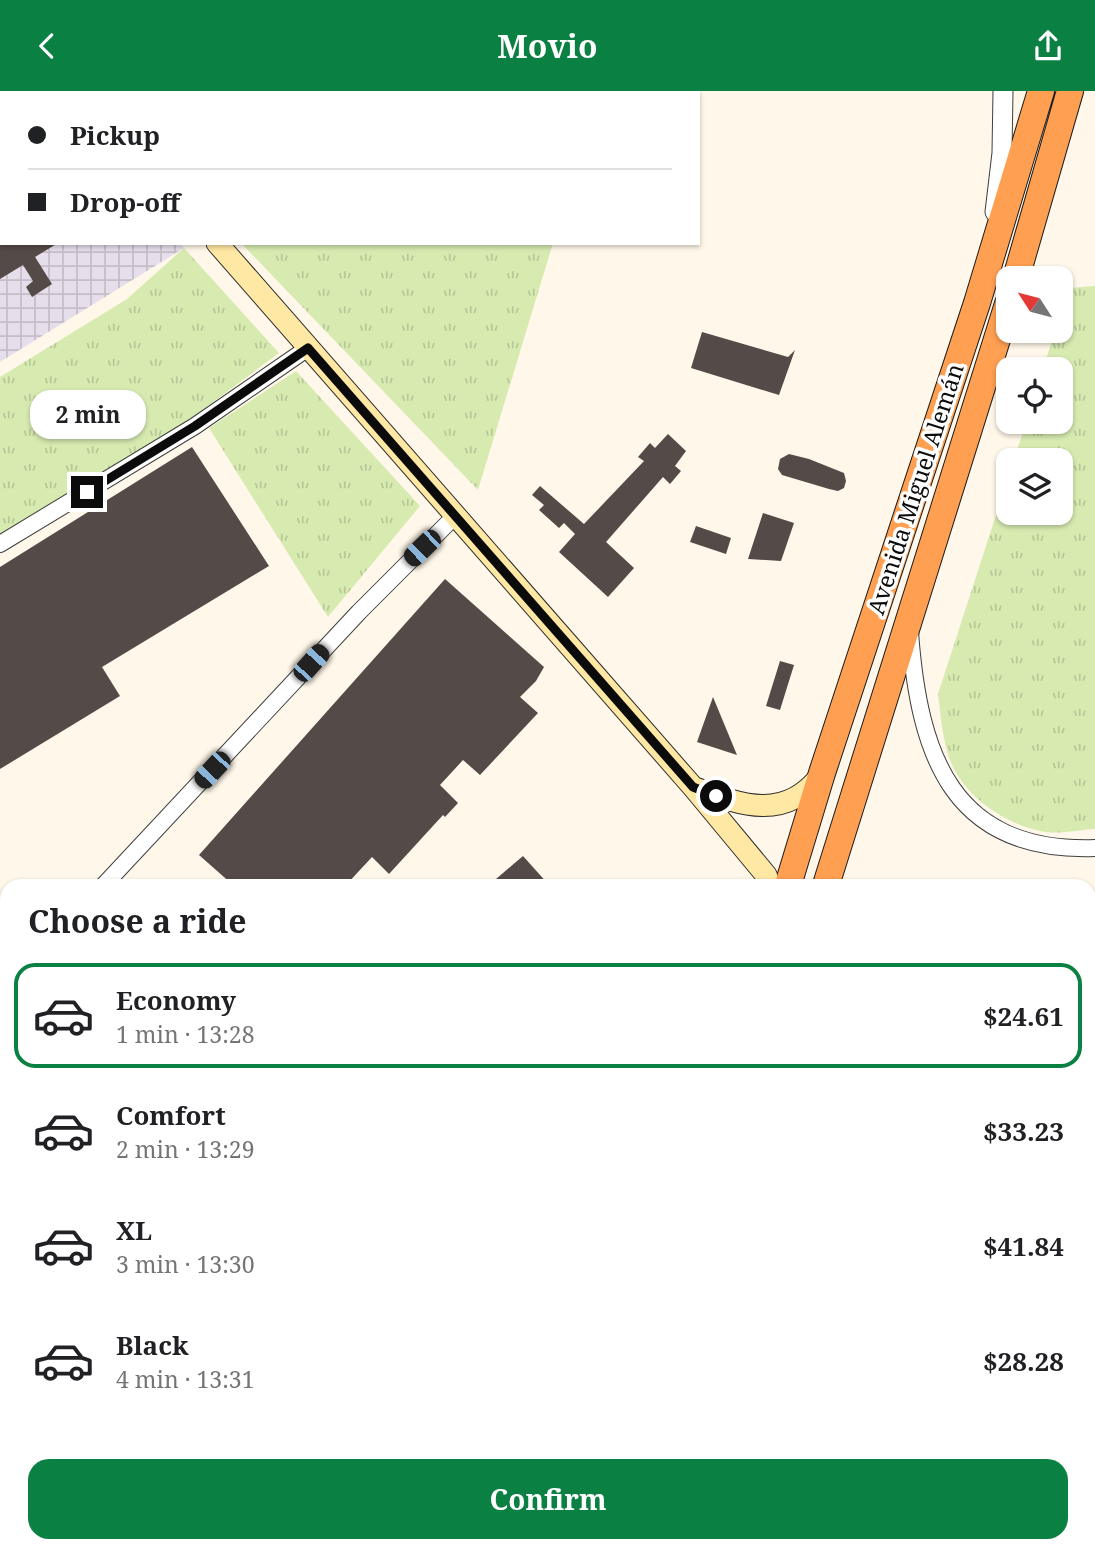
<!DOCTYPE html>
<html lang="en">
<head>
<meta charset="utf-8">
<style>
  body { margin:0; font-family:"Noto Serif",serif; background:#f2f2f2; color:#202124; height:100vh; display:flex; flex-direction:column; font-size:26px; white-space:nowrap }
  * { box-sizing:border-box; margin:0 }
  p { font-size:23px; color:#757577 }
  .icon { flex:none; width:38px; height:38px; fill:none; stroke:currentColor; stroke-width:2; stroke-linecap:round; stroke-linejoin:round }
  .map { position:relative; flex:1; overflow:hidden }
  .drawer { position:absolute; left:0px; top:788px; width:1096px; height:674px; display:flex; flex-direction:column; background:#fff; border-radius:21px 21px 0 0; box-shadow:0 2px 5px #0004 }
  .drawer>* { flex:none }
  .top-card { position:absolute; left:0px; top:0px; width:700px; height:154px; box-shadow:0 2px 5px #0004; display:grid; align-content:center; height:154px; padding:0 28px; background:#fff }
  .needle { width:46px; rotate:306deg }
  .buttons { position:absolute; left:996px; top:175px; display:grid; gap:14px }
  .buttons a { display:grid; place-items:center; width:77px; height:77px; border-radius:14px; background:#fff; box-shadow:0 2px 5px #0004; font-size:35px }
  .end { position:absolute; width:32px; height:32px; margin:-16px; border:9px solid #0b0b0b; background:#fff; box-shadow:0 0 0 4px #fff }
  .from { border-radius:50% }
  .bubble { position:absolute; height:49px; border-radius:21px; background:#fff; box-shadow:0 2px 5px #0004; font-size:23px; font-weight:700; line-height:49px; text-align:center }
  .car { position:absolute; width:21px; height:42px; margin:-21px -10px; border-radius:9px; box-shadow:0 0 5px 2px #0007; background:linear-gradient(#222 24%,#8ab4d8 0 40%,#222 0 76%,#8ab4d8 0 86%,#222 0) }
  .top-card b { display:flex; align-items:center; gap:24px; height:66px; font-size:26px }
  .top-card b+b { border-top:2px solid #e0e0e0 }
  .top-card i { width:18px; height:18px; background:#202124 }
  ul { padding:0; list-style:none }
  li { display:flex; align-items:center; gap:21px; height:105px; margin:0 14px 10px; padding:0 14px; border:4px solid transparent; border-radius:21px }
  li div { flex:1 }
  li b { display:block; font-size:26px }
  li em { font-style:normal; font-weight:700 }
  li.selected { border-color:#0b8043 }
  li>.icon { width:63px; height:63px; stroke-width:1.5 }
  h2 { padding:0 28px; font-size:32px; line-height:84px }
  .action { display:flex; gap:14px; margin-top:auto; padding:14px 28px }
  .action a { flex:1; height:80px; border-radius:21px; background:#0b8043; color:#fff; font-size:28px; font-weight:700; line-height:80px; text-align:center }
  header { display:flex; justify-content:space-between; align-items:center; height:91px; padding:0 28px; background:#0b8043; color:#fff; font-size:32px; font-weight:700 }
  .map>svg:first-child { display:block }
  .industrial { fill:url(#industrial-grid) }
  .grass { fill:url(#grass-tufts) }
  .building { fill:#544a47 }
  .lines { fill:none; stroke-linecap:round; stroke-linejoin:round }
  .minor-casing { stroke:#3e3e3e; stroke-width:18 }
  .tertiary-casing { stroke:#3e3e3e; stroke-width:21 }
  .secondary-casing { stroke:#2d2d2d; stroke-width:23 }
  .trunk-casing { stroke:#1c1c1c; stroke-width:28 }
  .motorway-casing { stroke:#1c1c1c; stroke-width:30 }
  .minor { stroke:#fff; stroke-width:16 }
  .tertiary { stroke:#fff; stroke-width:19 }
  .secondary { stroke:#ffe7a4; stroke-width:21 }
  .trunk { stroke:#fe9f51; stroke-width:26 }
  .motorway { stroke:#fc8049; stroke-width:28 }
  .route { stroke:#0b0b0b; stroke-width:9 }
  .labels { text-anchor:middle; stroke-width:7; stroke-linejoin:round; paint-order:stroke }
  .street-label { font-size:23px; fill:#0b0b0b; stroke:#fff }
</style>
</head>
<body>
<header><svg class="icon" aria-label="back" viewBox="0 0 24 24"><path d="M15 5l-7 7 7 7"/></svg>Movio<svg class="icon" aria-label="share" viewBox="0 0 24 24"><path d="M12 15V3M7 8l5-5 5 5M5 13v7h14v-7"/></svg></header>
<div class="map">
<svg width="1095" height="1461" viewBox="0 0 1095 1461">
  <defs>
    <pattern id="industrial-grid" width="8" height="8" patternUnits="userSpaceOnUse" patternTransform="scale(1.75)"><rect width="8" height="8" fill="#e7deeb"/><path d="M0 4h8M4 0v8" fill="none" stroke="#c5bdc8"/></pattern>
    <pattern id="grass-tufts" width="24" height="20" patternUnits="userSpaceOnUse" patternTransform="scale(1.75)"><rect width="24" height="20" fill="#d7ebb1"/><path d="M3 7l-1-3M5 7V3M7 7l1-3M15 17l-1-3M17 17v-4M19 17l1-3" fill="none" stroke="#b7c897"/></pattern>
  </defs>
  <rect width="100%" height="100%" fill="#fff7e9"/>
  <path class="industrial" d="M0 0 40 2H2V152H180L184 157 0 271Z
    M7 965V1454H18L0 1461V973Z"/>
  <path class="grass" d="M284 0H600L283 2Z
    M241 152H553L478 399Z
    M184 157 279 262 185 332 0 445V286L127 208Z
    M1095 195V738C1078 739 1057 744 1040 740 1007 733 970 709 954 678 943 658 941 626 938 603L1008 387V422H1060V369H1014L1026 331H1060V278H1043L1055 240H1060L1061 224 1069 197Z
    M296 280 420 415 328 526 209 337Z
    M1088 847H1095V1234L1088 1233Z
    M1095 1254V1461H644L646 1454H1088V1281Z
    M267 1454H367L381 1461H255Z
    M426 1454H567L565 1461H432Z"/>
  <path class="building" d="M0 152H58L35 166 52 193 32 206 26 196 33 190 23 174 0 188Z
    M702 241 788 266 795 259 779 304 691 277Z
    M668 343 686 360 675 375 681 380 670 393 663 386 606 451 634 477 608 506 559 461 575 443 564 432 559 437 539 419 544 414 532 404 540 395 584 433 644 370 638 366 650 352 655 357Z
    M192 356 269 475 102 576 120 605 0 678V476Z
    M789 363 809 368 844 382 846 390 844 397 838 400 829 398 782 384 778 378 780 368Z
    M763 422 794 432 781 470 748 468Z
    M696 435 731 447 726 463 690 451Z
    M445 488 544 576 536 590 520 606 538 622 480 684 463 669 440 694 458 712 445 726 443 724 389 783 372 766 346 794H233L199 764Z
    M780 570 794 574 780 619 766 615Z
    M713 606 737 664 697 651Z
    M523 765 549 794H489Z
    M7 1086V1428L4 1431 0 1428V1094Z"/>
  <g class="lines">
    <g class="minor-casing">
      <path id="minor" d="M0 453 195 335 308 257
        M910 541C919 664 952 762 1095 757
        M104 794 359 521 454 426
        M1088 834H1095
        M0 909 7 901"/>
    </g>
    <g class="tertiary-casing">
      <path id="tertiary" d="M995 121 1002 62 1003 0"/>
    </g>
    <g class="secondary-casing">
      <path id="secondary" d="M82 0 84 2
        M217 152 693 696 766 784 770 794
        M695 697C741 714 785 731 821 684"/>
    </g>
    <g class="trunk-casing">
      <path id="trunk" d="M1016 187 1070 0
        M788 794 822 682 977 212 1041 0
        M826 794 1008 213
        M582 1461 584 1454"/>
    </g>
    <g class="motorway-casing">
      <path id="motorway" d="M413 1454 422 1461
        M78 1461 92 1454
        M160 1461 171 1454
        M230 1461 238 1454
        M631 1461 632 1454"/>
    </g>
    <use href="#minor" class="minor"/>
    <use href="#tertiary" class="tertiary"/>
    <use href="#secondary" class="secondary"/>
    <use href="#trunk" class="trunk"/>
    <use href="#motorway" class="motorway"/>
  </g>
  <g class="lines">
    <path class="route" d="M87 401 195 335 308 257 693 696 716 705"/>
  </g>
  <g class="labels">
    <g class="street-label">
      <text transform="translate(916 398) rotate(-72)" y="8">Avenida Miguel Alemán</text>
    </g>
  </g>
</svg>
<div class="buttons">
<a><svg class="needle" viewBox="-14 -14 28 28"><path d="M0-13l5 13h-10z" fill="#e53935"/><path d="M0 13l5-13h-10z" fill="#757577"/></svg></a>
<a><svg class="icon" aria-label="locate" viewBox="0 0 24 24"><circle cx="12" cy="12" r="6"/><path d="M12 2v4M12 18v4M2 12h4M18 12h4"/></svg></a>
<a><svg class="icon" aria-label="layers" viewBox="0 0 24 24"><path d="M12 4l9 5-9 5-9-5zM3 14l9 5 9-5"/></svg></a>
</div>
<i class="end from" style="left:716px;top:705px"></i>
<i class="end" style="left:87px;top:401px"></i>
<div class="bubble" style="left:30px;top:299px;width:116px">2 min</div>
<i class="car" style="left:422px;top:457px;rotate:226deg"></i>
<i class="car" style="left:311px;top:572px;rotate:42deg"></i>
<i class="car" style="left:212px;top:679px;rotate:223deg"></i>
<div class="top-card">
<b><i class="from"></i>Pickup</b>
<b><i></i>Drop-off</b>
</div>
<section class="drawer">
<h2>Choose a ride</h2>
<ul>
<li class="selected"><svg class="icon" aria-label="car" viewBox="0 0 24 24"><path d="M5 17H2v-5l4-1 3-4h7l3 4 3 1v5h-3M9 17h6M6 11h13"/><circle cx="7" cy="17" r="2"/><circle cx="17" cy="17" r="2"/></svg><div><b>Economy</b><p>1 min · 13:28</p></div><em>$24.61</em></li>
<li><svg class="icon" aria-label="car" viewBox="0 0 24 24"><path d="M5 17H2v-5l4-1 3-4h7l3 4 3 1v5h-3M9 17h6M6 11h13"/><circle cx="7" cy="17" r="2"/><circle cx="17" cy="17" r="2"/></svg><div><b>Comfort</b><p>2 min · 13:29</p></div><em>$33.23</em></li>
<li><svg class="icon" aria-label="car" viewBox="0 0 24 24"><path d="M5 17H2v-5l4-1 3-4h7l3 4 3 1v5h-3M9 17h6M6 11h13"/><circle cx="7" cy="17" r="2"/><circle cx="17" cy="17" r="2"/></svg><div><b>XL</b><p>3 min · 13:30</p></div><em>$41.84</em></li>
<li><svg class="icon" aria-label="car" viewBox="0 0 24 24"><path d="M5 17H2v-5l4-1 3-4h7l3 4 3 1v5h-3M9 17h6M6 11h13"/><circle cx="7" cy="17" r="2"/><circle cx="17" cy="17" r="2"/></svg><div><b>Black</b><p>4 min · 13:31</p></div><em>$28.28</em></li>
</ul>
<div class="action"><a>Confirm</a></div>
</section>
</div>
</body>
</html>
